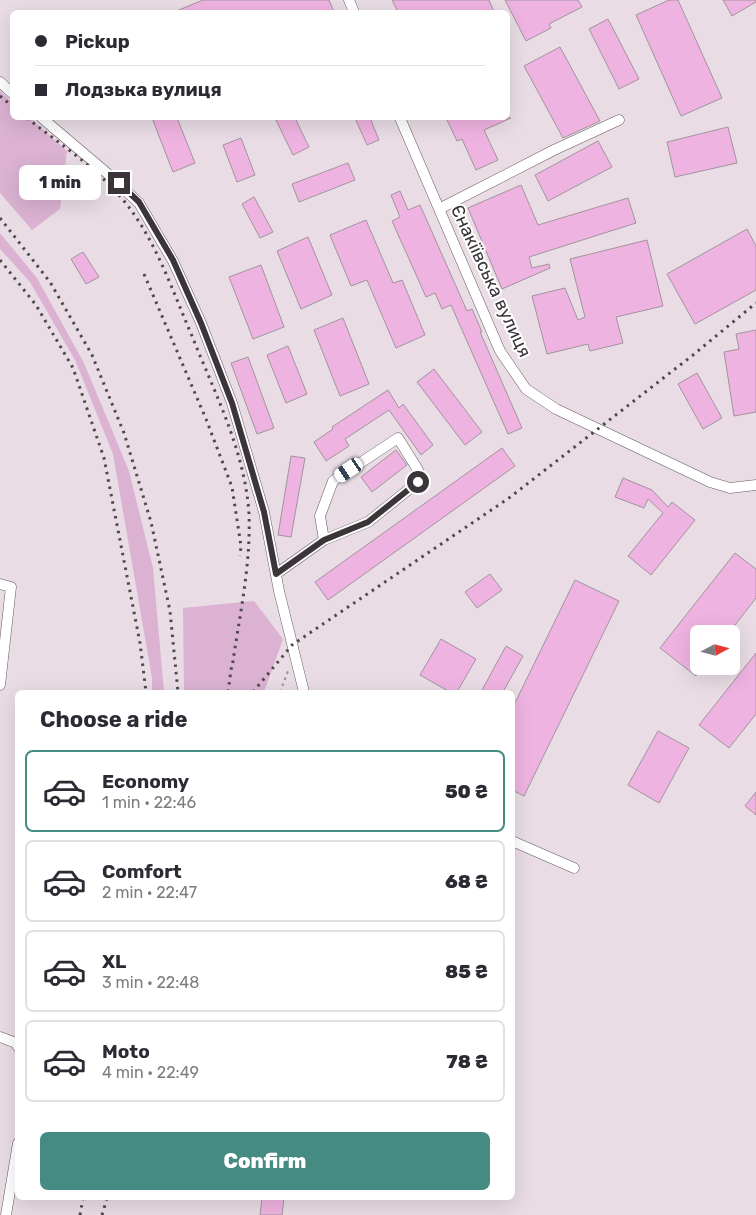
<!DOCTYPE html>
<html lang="en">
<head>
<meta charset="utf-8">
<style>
  body { margin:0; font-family:Rubik,sans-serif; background:#f2f2f3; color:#2b2b33; height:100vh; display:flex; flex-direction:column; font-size:19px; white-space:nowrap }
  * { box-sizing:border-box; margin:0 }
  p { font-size:16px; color:#7c7c81 }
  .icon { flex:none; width:28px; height:28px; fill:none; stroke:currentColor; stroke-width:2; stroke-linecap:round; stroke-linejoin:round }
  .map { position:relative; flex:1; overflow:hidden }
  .sheet { position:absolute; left:15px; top:690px; width:500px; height:510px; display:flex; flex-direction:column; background:#fff; border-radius:8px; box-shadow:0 5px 20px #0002 }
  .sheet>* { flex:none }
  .hud { position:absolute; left:10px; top:10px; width:500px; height:110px; border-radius:8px; box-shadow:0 5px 20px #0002; display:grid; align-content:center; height:110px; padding:0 25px; background:#fff }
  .needle { width:32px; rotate:83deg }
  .fabs { position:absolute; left:690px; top:625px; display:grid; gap:10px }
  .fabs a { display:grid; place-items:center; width:50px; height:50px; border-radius:8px; background:#fff; box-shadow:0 5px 20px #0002; font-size:25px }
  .end { position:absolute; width:22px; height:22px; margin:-11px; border:6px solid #3b3539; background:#fff; box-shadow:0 0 0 2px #fff }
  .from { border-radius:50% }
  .bubble { position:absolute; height:35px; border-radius:8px; background:#fff; box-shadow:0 5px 20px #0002; font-size:16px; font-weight:800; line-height:35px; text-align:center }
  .car { position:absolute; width:15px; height:30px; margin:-15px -8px; border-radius:6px; box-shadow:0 0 4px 1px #0007; background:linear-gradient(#fff 24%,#345 0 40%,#fff 0 76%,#345 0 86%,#fff 0) }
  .hud b { display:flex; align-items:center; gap:18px; height:48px; font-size:19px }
  .hud b+b { border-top:1px solid #e1e1e2 }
  .hud i { width:12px; height:12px; background:#2b2b33 }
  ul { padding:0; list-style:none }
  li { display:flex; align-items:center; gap:15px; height:82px; margin:0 10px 8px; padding:0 15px; border:2px solid #e1e1e2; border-radius:8px }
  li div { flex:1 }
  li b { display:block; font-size:19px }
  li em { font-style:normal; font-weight:800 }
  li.current { border-color:#458b82 }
  li>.icon { width:45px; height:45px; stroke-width:1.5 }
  h2 { padding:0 25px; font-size:22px; line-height:60px }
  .action { display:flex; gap:10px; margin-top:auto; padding:10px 25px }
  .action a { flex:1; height:58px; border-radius:8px; background:#458b82; color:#fff; font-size:20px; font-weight:800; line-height:58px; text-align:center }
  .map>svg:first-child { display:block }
  .green { fill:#dbb2d2 }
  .building { fill:#efb3e1; stroke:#a0949d }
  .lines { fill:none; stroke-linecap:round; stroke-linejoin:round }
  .minor-casing { stroke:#645962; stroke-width:11 }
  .path { stroke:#998f95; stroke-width:2; stroke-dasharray:2.5 4; stroke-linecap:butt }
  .minor { stroke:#fff; stroke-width:10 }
  .rail { stroke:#4f484d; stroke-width:3; stroke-dasharray:2.5 5; stroke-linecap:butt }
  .route { stroke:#3b3539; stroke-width:6 }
  .labels { text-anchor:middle; stroke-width:4; stroke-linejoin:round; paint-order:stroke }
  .street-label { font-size:18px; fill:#3b3539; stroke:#fff }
</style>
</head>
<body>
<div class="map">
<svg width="756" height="1215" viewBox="0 0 756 1215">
  <rect width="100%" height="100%" fill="#e9dce5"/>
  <path class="green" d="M0 91 12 102V118H30L67 151 60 209 32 230 0 193Z
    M0 233 37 278 84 363 129 471 153 568 164 692H152V678L113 454 75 360 30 282 0 249Z
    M254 601 283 639 264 692H184L183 608Z"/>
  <path class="building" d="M203 0H329L334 12H174Z
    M392 0H489L494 12H398Z
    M505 0H578L582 7 549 24 551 28 526 41Z
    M669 0H678L722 98 681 116 636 15Z
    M723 0H756V2L732 16Z
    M608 19 639 79 619 89 589 29Z
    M560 47 600 121 563 138 524 66Z
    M152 118H177L195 163 173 172Z
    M282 118H295L309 147 293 155 276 120Z
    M355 118H370L379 140 367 145Z
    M446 118H511L484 130 498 160 476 170 462 139 457 141Z
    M728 127 737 163 675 177 667 142Z
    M241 138 255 175 237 182 223 145Z
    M598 141 612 167 548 201 535 175Z
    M348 163 355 180 299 202 292 184Z
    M521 185 538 225 628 198 636 223 529 257 532 268 549 264 550 268 502 289 468 208Z
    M400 191 408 210 420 205 467 311 472 309 482 332H480L522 428 508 434 451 305 442 309 435 293 426 297 392 221 400 217 391 195Z
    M254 197 273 232 260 238 242 204Z
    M366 220 393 283 402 280 425 335 396 348 367 280 351 286 330 235Z
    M747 229 756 246V290L695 324 667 274Z
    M308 237 332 295 301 309 277 251Z
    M647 240 663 306 616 317 623 343 590 351 588 344 547 354 532 296 565 288 578 320 585 317 570 259Z
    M83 252 99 277 86 284 71 259Z
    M261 265 284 327 253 339 229 277Z
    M343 318 369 384 340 396 314 330Z
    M756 330V412L734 416 724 352 739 349 736 334Z
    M288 346 307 394 286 403 267 355Z
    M248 357 274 428 257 434 231 363Z
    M434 369 482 432 465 445 417 382Z
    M697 373 722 418 703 429 678 384Z
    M388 390 399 408 403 404 433 445 421 455 389 410 345 439 349 446 326 461 314 442 333 429 332 427Z
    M502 448 515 466 328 600 315 582Z
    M396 450 407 465 372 492 361 477Z
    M291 456 305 458 291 537 278 535Z
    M623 478 652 490 668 507 672 502 695 520 651 575 628 556 663 513 648 499 644 508 615 497Z
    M735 553 756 569V598L728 634H699V666H703L696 676 660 648Z
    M490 574 502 590 477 608 465 592Z
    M575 580 619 601 524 796 512 790V709Z
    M441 639 476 659 457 692H450L420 675Z
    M506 646 523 656 503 692H481Z
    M756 653V714L729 748 699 725Z
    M658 731 689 748 659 803 628 785Z
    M756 792V815L745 806Z
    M262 1198H284L282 1215H260Z"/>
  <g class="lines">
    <g class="minor-casing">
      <path id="minor" d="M349 0 354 12
        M0 82 12 93
        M42 118 108 174 139 203 173 261 201 323 232 403 264 512 279 591 304 692
        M400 118 500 351 526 389 556 409 710 482 730 488 756 485
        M439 209 554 150 619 120
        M276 574 324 540 320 516 333 481 398 438 418 470V482L368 522 324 540
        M0 584 11 587 0 685
        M512 841 574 868
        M0 1037 16 1043 18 1047
        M6 1215 18 1143"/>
    </g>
    <path class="path" d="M280 692 288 671"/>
    <use href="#minor" class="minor"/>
    <path class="rail" d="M0 96 12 106
      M27 118C60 144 97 168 124 201 156 240 172 290 192 336 215 394 245 451 249 514 251 566 239 618 232 668
      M0 218 50 282 92 355 124 433 151 522 170 611 178 692
      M0 260 36 305 73 368 104 458 140 643 146 692
      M144 274 206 419 232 487 241 546 240 556
      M228 692 232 663
      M253 692 292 645 509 498 693 355 756 303
      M80 1215 83 1198
      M102 1215 107 1198"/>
  </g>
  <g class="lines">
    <path class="route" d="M119 183 139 202 173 260 201 323 232 403 264 512 276 574 324 540 368 522 418 482"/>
  </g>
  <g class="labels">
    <g class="street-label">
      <text transform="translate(491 281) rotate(65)" y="6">Єнакіївська вулиця</text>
    </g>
  </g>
</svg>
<div class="fabs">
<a><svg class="needle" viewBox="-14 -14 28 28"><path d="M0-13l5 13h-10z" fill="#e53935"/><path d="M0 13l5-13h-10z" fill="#7c7c81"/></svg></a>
</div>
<i class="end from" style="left:418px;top:482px"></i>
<i class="end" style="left:119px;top:183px"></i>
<div class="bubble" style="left:19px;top:165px;width:82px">1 min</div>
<i class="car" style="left:349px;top:470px;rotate:236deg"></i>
<div class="hud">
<b><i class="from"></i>Pickup</b>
<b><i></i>Лодзька вулиця</b>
</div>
<section class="sheet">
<h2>Choose a ride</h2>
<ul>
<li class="current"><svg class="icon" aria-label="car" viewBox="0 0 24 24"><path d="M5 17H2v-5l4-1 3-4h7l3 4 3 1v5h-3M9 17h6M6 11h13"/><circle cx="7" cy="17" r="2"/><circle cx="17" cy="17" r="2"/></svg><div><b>Economy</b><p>1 min · 22:46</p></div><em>50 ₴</em></li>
<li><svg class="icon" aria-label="car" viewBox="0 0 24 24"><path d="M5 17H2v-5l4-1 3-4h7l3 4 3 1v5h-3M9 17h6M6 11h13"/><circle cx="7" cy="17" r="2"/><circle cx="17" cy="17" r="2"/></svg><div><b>Comfort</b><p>2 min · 22:47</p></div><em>68 ₴</em></li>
<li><svg class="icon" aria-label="car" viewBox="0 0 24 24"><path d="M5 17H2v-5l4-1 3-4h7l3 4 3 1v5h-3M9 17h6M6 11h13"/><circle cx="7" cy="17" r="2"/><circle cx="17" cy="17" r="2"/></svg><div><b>XL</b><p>3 min · 22:48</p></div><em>85 ₴</em></li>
<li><svg class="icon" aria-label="car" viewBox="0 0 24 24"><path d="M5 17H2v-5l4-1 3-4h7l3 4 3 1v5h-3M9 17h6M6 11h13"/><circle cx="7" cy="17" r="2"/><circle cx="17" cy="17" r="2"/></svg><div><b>Moto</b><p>4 min · 22:49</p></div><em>78 ₴</em></li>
</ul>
<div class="action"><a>Confirm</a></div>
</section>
</div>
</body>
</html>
